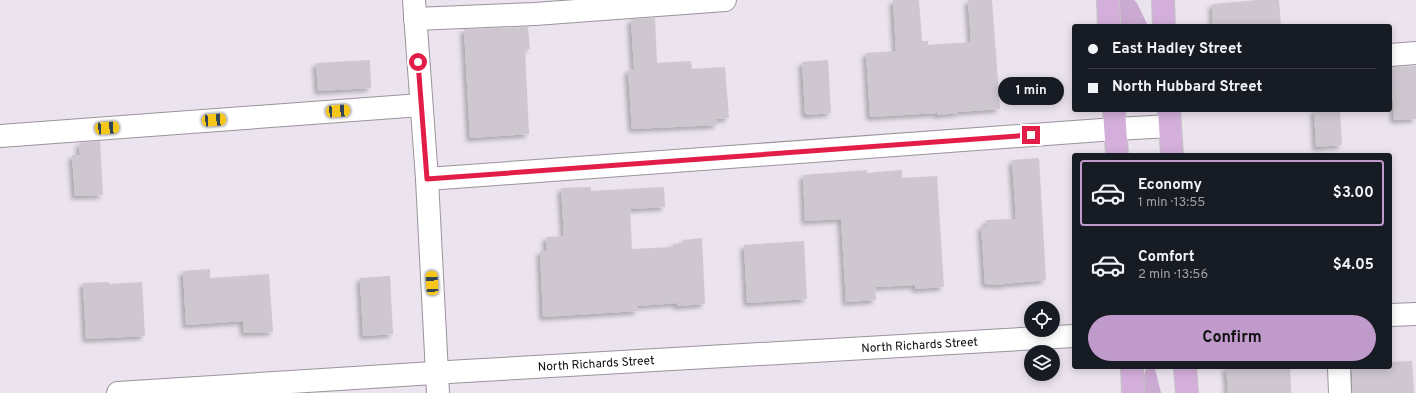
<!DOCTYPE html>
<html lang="en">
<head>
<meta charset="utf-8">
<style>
  body { margin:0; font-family:Overpass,sans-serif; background:#20242c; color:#f1f3f6; height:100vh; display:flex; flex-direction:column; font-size:15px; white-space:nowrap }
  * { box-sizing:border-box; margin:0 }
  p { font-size:13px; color:#9ea1a6 }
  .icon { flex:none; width:22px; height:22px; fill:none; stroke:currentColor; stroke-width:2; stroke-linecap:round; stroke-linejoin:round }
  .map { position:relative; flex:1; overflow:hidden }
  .panel { position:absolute; left:1072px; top:153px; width:320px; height:216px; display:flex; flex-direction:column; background:#171b24; border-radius:4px; box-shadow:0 2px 10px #0003 }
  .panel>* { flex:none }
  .top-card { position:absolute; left:1072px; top:24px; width:320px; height:88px; border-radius:4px; box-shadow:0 2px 10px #0003; display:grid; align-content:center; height:88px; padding:0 16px; background:#171b24 }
  .buttons { position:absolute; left:1024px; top:301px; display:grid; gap:8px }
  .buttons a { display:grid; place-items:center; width:36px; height:36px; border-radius:50%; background:#171b24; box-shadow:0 2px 10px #0003; font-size:20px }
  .end { position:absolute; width:18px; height:18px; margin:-9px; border:5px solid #e11d48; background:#fff; box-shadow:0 0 0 2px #fff }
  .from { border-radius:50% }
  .bubble { position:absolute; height:28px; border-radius:14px; background:#171b24; box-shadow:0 2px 10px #0003; font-size:13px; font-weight:700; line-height:28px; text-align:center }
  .car { position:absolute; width:12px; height:24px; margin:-12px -6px; border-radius:5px; box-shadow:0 0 3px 1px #0007; background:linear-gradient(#f5c518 24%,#345 0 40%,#f5c518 0 76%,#345 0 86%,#f5c518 0) }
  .top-card b { display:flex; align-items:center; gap:14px; height:38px; font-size:15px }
  .top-card b+b { border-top:1px solid #363941 }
  .top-card i { width:10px; height:10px; background:#f1f3f6 }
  ul { padding:7px 0 0; list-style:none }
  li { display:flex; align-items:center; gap:12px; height:66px; margin:0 8px 6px; padding:0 8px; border:2px solid transparent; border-radius:4px }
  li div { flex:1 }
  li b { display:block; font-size:15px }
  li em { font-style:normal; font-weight:700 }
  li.on { border-color:#c19acc }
  li>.icon { width:36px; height:36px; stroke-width:1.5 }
  .action { display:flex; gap:8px; margin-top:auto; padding:8px 16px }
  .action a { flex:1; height:46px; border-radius:24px; background:#c19acc; color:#111; font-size:16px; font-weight:700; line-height:46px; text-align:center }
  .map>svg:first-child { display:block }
  .green { fill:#cbaad1 }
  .building { fill:#cfc7d0; filter:url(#shadow) }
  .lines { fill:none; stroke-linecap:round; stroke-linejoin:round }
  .minor-casing { stroke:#9b939c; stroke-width:24 }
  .major-casing { stroke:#c5c4c5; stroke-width:24 }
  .minor { stroke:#fff; stroke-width:22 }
  .major { stroke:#d4afdb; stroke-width:22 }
  .route { stroke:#e11d48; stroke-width:5 }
  .labels { text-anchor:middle; stroke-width:3; stroke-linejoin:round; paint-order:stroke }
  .street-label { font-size:12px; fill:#0d0b0e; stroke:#fff }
</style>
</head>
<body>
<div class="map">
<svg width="1416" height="393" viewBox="0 0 1416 393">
  <defs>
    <filter id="shadow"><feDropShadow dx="-3.5" dy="3.5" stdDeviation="2" flood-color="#0004"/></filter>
  </defs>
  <rect width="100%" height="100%" fill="#ebe3ed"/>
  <path class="green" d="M1119 0H1134L1137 3 1148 26H1121Z
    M1146 369H1155L1161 393H1144L1143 378Z"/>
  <path class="building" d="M893 0H919L922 41H928V45L971 42 968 0H992L1000 109 958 112V113L937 115V113L870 117 866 53 896 51Z
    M1258 0H1279L1281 26H1213L1212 4Z
    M655 18 657 63 691 61 692 69 725 67 729 118 717 119V125L632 129 628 70 634 69 631 19Z
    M528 27 530 49H525L529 134 470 138 464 29Z
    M370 60 371 88 318 91 316 63Z
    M828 60 831 113 807 115V114H805L802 62Z
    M1416 66V119L1394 120 1391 67Z
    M1314 110H1340L1342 145 1316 147Z
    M100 141 103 195 75 196 72 155H80L79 143Z
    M1039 158 1046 280 1004 284V285L985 284 981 226H986V220L1016 219 1012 160Z
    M867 170V173L902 170V178L937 176 944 287 915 289V285L875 287 876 300 846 302 841 219 805 221 803 175Z
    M591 187V191L664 187 665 207 630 209 632 249 673 247V244L683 243V240L702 238 705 304 677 306V303L637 306 638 311 543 317 540 251H547L546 237 564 236 561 188Z
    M804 241 807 299 747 303 744 245Z
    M210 269V278L269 274 273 332 244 333 243 321 186 325 183 271Z
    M390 276 393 334 363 336 360 278Z
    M109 282V284L142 282 145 336 86 339 83 283Z
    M1412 361 1414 393H1352V367H1390V362Z
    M1226 367H1290L1291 393H1228Z"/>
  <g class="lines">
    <g class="minor-casing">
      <g id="minor">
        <path d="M414 0 427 179 438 393"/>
        <path d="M415 19 535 14 725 0"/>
        <path d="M1390 55 1416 53"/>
        <path d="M0 136 421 105"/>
        <path d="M427 179 1115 129 1170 126"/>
        <path d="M1390 315 1416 314"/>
        <path d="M1339 367 1340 393"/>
        <path id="s1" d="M118 393 465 371 1074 336"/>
      </g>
    </g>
    <g class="major-casing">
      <path id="major" d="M1108 0 1109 26
        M1163 0 1164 26
        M1114 110 1117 155
        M1169 110 1172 155
        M1132 367 1133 393
        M1185 367 1187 393"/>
    </g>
    <use href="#minor" class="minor"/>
    <use href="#major" class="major"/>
  </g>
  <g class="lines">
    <path class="route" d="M418 62 427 179 1031 135"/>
  </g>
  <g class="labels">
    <g class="street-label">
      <text dy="4" stroke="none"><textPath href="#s1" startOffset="803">North Richards Street</textPath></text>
      <text dy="4" stroke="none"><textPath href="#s1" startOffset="479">North Richards Street</textPath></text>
    </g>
  </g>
</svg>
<div class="buttons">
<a><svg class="icon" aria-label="locate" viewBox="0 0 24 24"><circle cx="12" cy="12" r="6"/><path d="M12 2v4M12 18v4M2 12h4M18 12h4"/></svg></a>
<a><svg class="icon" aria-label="layers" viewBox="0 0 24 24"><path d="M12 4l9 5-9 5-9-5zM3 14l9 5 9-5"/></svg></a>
</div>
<i class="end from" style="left:418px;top:62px"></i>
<i class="end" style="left:1031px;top:135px"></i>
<div class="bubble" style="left:998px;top:77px;width:66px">1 min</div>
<i class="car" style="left:338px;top:111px;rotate:86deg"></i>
<i class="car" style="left:214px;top:120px;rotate:86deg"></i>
<i class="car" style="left:107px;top:128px;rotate:86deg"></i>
<i class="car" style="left:432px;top:283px;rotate:357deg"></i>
<div class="top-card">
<b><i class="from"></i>East Hadley Street</b>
<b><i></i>North Hubbard Street</b>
</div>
<section class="panel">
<ul>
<li class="on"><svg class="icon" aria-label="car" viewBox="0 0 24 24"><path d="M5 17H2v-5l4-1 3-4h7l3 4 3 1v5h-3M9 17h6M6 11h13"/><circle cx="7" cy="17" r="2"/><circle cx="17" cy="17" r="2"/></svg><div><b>Economy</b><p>1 min · 13:55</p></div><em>$3.00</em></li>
<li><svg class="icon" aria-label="car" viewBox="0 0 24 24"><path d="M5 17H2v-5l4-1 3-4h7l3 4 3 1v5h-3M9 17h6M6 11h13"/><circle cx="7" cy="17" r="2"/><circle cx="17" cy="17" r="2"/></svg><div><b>Comfort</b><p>2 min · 13:56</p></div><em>$4.05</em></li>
</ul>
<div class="action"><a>Confirm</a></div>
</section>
</div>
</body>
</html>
